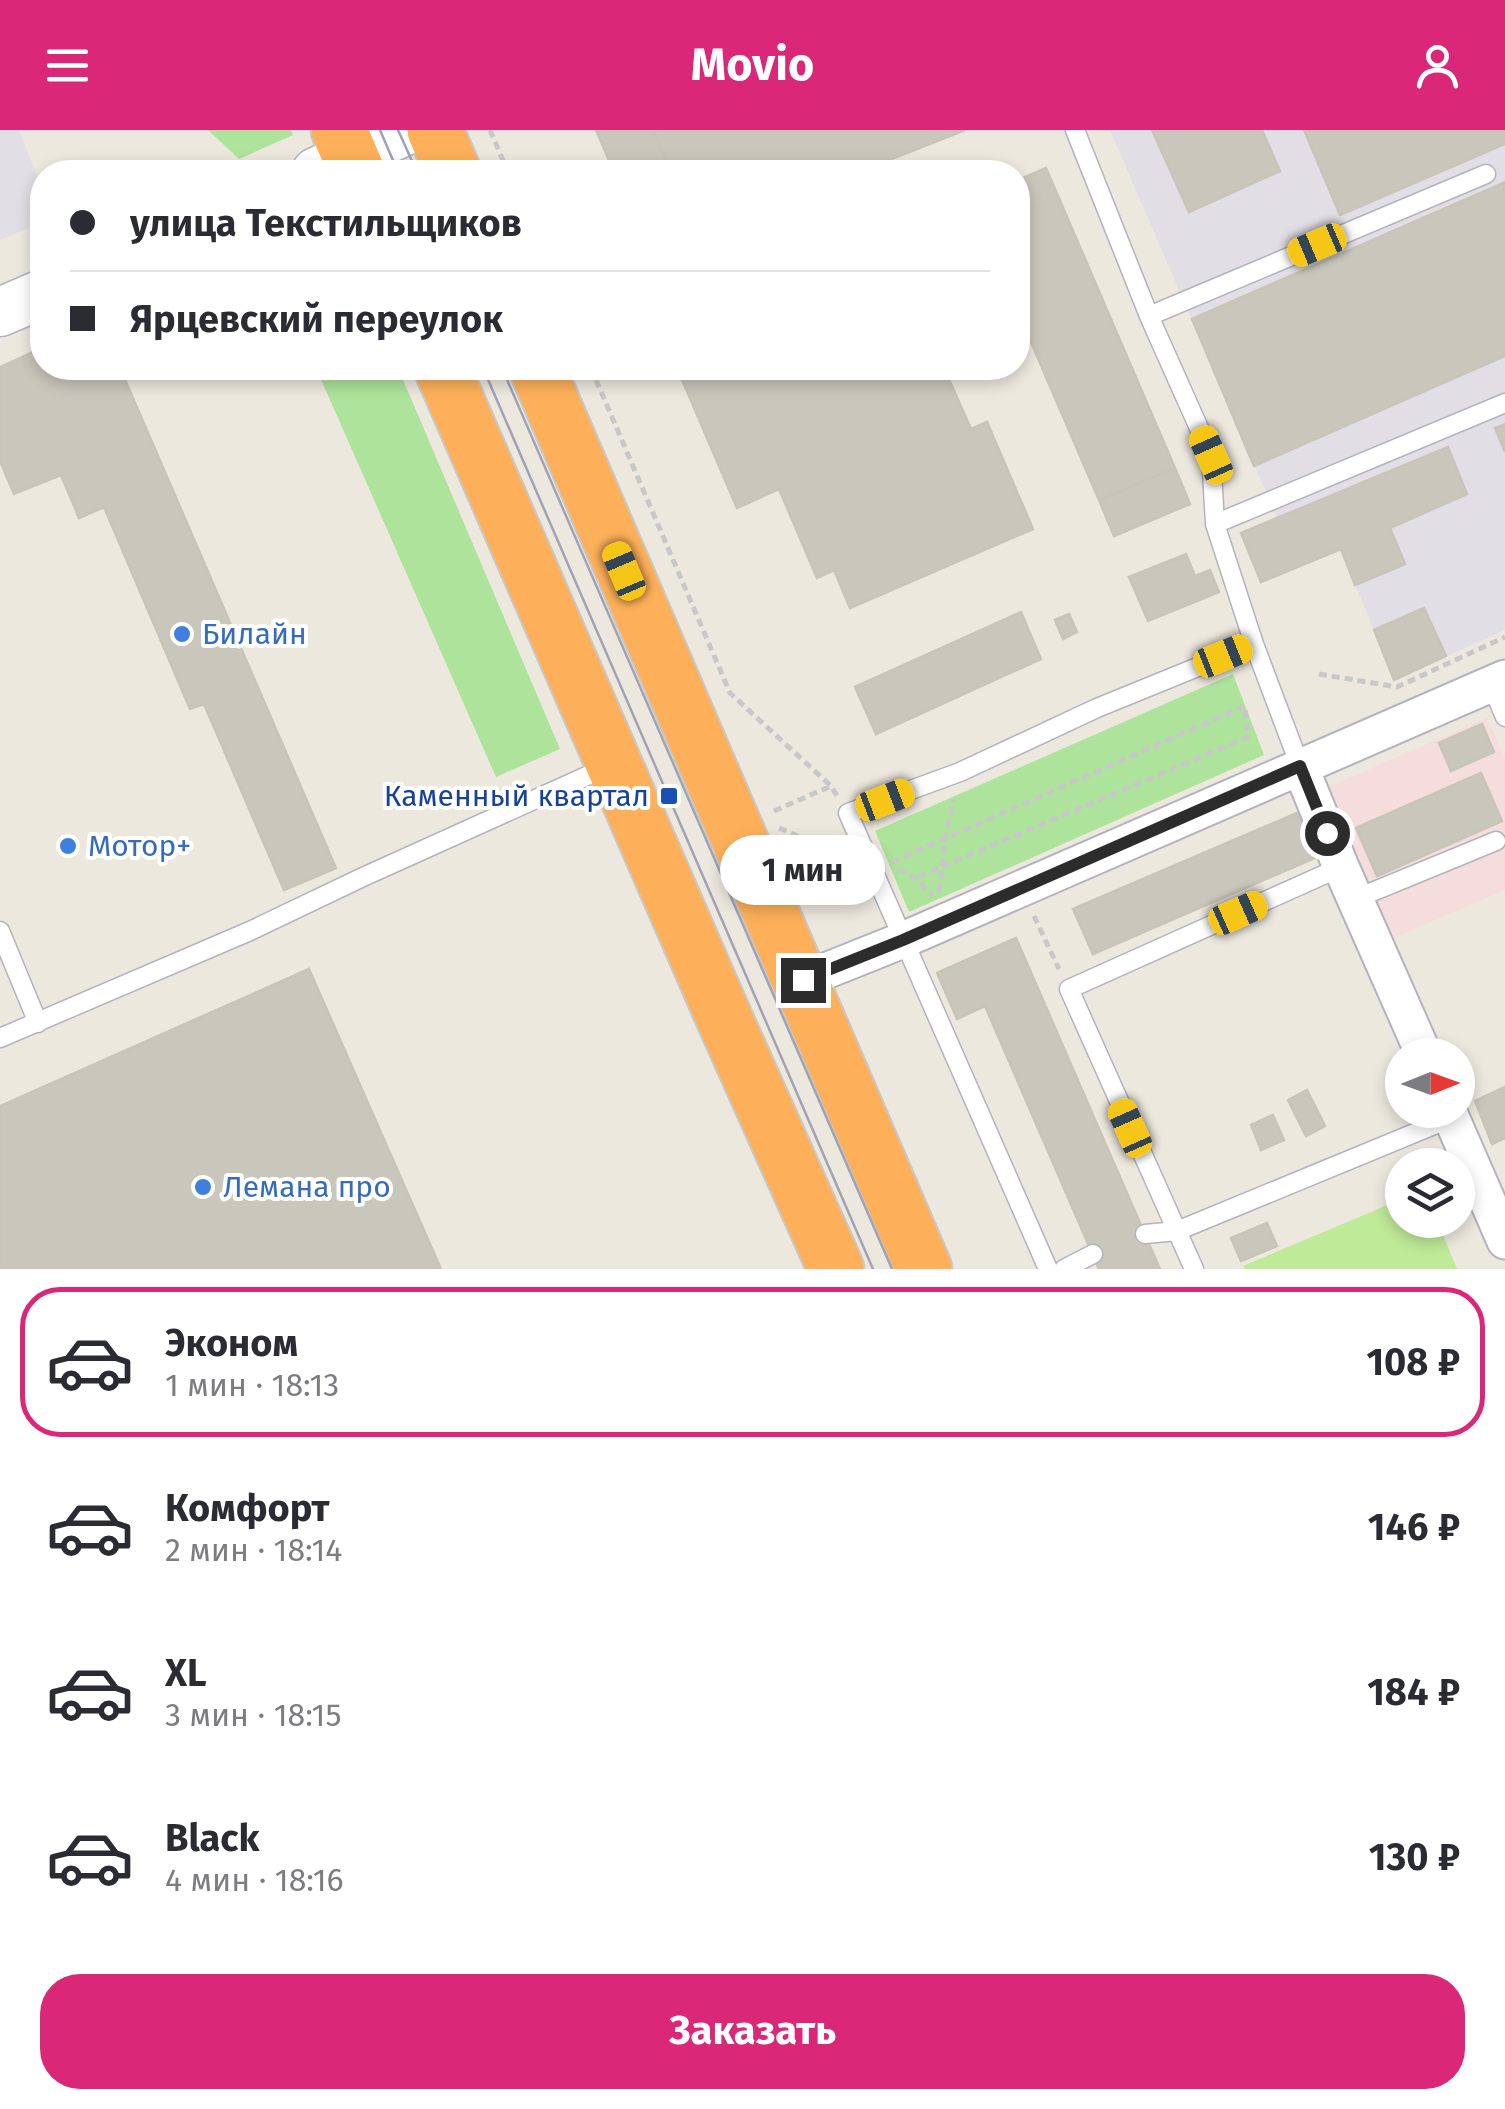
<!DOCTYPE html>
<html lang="ru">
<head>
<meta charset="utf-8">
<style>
  body { margin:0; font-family:"Fira Sans",sans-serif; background:#f7f7f7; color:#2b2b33; height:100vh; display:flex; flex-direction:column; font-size:38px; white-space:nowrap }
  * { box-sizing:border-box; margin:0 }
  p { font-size:32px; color:#7c7c81 }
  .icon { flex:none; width:55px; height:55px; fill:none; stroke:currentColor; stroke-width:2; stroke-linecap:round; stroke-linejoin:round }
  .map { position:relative; height:1139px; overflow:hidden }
  .drawer { display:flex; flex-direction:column; background:#fff; flex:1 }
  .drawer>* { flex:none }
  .top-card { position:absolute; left:30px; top:30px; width:1000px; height:220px; border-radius:40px; box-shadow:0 5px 15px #0003; display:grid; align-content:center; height:220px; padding:0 40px; background:#fff }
  .needle { width:65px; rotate:89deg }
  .tools { position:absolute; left:1385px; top:908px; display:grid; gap:20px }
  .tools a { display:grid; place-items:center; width:90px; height:90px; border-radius:50%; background:#fff; box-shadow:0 5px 15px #0003; font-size:50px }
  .end { position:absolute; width:45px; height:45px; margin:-22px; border:12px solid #2c2c2c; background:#fff; box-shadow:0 0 0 5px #fff }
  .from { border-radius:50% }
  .bubble { position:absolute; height:70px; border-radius:35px; background:#fff; box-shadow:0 5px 15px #0003; font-size:32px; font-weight:700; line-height:70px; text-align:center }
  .car { position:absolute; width:30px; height:60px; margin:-30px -15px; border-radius:12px; box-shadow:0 0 8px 2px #0007; background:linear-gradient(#f5c518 24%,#345 0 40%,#f5c518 0 76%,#345 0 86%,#f5c518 0) }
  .top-card b { display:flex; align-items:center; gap:35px; height:95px; font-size:38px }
  .top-card b+b { border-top:2px solid #e1e1e2 }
  .top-card i { width:25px; height:25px; background:#2b2b33 }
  ul { padding:18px 0 0; list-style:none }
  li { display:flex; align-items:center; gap:30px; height:150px; margin:0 20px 15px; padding:0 20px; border:5px solid transparent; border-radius:40px }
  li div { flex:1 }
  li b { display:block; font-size:38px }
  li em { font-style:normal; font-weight:700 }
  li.active { border-color:#db2777 }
  li>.icon { width:90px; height:90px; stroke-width:1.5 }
  .action { display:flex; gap:20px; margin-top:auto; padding:20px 40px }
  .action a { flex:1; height:115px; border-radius:40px; background:#db2777; color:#fff; font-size:40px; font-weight:700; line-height:115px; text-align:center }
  header { display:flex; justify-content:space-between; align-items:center; height:130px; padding:0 40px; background:#db2777; color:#fff; font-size:45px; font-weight:700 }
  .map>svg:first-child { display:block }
  .industrial { fill:#e1dee6 }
  .medical { fill:#f4dddc }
  .green { fill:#ade39b }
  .pitch { fill:#bfea97 }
  .building { fill:#c9c6bc; stroke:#c9c4b8; stroke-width:2.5 }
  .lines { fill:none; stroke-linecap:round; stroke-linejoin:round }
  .lane-casing { stroke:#b2b3bf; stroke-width:21 }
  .street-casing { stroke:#b2b3bf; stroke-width:39 }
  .secondary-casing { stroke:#b2b3bf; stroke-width:51 }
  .highway-casing { stroke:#c8c8c8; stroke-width:59 }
  .path { stroke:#c8c8c8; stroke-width:5; stroke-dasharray:8 5; stroke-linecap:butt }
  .lane { stroke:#fff; stroke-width:18 }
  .street { stroke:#fff; stroke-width:35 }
  .secondary { stroke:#fff; stroke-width:48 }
  .highway { stroke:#fdb059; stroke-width:55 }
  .tram { stroke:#a1a2b6; stroke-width:2.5 }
  .route { stroke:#2c2c2c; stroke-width:12 }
  .shop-dot { fill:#3f7fe0; stroke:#fff; stroke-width:4 }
  .transit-dot { fill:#1a4fb4; stroke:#fff; stroke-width:4 }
  .labels { text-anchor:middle; stroke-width:8; stroke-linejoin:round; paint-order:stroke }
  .shop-label { font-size:30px; fill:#366cbe; stroke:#fff; text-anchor:start }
  .transit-label { font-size:30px; fill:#164399; stroke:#fff; text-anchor:end }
</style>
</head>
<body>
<header><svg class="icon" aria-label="menu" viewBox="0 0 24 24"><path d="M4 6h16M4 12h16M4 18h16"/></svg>Movio<svg class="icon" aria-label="person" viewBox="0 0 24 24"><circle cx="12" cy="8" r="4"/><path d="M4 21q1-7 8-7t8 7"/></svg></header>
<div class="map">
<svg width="1505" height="1139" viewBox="0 0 1505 1139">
  <rect width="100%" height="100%" fill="#ede8de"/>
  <path class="industrial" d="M0 0H19L42 58V92L0 110Z
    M1110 0H1505V500L1394 550 1341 419 1261 452 1241 403 1277 388Z"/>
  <path class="medical" d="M1487 588 1505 629V760L1389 810 1324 659Z"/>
  <path class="green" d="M208 0H291L293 5 239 29Z
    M316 238H398L560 619 496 647Z
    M1233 544 1264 625 909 782 875 701Z"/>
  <path class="pitch" d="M1402 1069V1090H1437L1457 1139H1245L1243 1136Z"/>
  <path class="building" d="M596 0H653L671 42H614Z
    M653 0H965L859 42H671Z
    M1152 0H1262L1280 41 1189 82Z
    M1304 0H1505V14L1340 85Z
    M1046 38 1175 338 1099 370 1018 182V50Z
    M1505 52V226L1254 336 1192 189Z
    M42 218V238H120L336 738 284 760 204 574 190 579 104 377 79 388 61 345 14 364 0 331V237Z
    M677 238H944L971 299 987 292 1033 399 850 478 834 440 817 448 779 359 737 378Z
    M1505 294V322L1495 298Z
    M1448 317 1467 364 1390 398 1405 434 1355 455 1341 419 1261 452 1241 403Z
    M1175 338 1190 374 1114 406 1099 370Z
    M1186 424 1195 446 1210 440 1219 462 1148 491 1129 447Z
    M1424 478 1446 526 1394 550 1374 500Z
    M1021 482 1041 529 876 604 855 557Z
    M1069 484 1077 502 1063 509 1055 490Z
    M1482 594 1494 622 1451 641 1439 613Z
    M1481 643 1502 691 1377 746 1356 698Z
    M1297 683 1317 727 1093 824 1073 779Z
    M1016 808 1160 1139H1099L985 876 957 889 937 843Z
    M309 839 441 1139H0V976Z
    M1505 957V1008L1492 1014 1475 971Z
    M1307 960 1325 996 1306 1006 1288 970Z
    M1273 985 1284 1010 1261 1020 1251 995Z
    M1267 1093 1277 1116 1241 1131 1231 1108Z"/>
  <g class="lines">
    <g class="lane-casing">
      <path id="lane" d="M1075 0 1149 186 1211 325 1215 394 1254 514
        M1149 186 1486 44
        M1215 394 1505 273
        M1491 554 1505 587
        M1341 737 1069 859 1177 1101 1451 988
        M1355 769 1496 711
        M0 801 38 893
        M0 908 250 801 363 747 611 635
        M1145 1104 1177 1101 1194 1139
        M1048 1139 848 683 960 642 1097 578 1254 514 1300 636
        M1064 1139 1093 1124"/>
    </g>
    <g class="street-casing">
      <path id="street" d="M1300 636 1341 737 1424 925
        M803 850 903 810 1505 548
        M1448 980 1505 1111"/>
    </g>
    <g class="secondary-casing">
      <path id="secondary" d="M316 42 407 0
        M0 182 42 164"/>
    </g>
    <g class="highway-casing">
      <path id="highway" d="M339 0 357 42
        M435 0 453 42
        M442 238 721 881 836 1139
        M537 238C665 538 797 837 924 1139"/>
    </g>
    <path class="path" d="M490 0 508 42
      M591 238 730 563 831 656 837 666
      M1319 544 1397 557 1505 507
      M774 681 831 656
      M779 698 842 725
      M892 732 1245 576 1248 607 915 748
      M899 739 915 748 933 766
      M939 762 945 709 954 669
      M1034 786 1059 839"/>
    <use href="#lane" class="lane"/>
    <use href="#street" class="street"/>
    <use href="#secondary" class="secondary"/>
    <use href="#highway" class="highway"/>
    <path class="tram" d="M380 0 398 42
      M398 0 417 42
      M483 238 873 1139
      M502 238 892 1139"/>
  </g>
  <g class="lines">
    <path class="route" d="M803 850 903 810 1300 636 1327 703"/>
  </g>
  <g class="shop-dot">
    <circle cx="182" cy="504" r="10"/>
    <circle cx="68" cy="716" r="10"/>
    <circle cx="203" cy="1057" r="10"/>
  </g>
  <rect class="transit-dot" x="659" y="656" width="20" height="20" rx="5"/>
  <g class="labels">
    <g class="shop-label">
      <text x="202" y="514">Билайн</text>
      <text x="88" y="726">Мотор+</text>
      <text x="223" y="1067">Лемана про</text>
    </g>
    <g class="transit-label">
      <text x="649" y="676">Каменный квартал</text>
    </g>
  </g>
</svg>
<div class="tools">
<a><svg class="needle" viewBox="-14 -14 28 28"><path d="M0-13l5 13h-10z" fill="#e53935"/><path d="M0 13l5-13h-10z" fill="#7c7c81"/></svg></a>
<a><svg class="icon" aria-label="layers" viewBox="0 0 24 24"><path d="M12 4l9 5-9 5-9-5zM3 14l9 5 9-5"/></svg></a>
</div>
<i class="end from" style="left:1327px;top:703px"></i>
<i class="end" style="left:803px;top:850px"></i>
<div class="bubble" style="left:720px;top:705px;width:165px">1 мин</div>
<i class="car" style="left:1317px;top:115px;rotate:247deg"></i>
<i class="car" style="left:1211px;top:325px;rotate:336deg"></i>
<i class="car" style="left:624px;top:441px;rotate:337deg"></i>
<i class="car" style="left:1223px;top:526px;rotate:68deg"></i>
<i class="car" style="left:885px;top:670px;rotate:69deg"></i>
<i class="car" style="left:1238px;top:783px;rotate:66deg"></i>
<i class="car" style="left:1130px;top:998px;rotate:336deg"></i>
<div class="top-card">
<b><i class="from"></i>улица Текстильщиков</b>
<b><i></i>Ярцевский переулок</b>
</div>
</div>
<section class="drawer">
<ul>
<li class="active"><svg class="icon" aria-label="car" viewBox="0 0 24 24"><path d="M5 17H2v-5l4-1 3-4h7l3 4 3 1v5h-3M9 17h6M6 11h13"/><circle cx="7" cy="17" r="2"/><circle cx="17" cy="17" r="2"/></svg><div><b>Эконом</b><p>1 мин · 18:13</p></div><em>108 ₽</em></li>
<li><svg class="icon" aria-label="car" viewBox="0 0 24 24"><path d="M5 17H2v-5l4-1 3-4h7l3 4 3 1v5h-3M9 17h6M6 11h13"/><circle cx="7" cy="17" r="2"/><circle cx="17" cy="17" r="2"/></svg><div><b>Комфорт</b><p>2 мин · 18:14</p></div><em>146 ₽</em></li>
<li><svg class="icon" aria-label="car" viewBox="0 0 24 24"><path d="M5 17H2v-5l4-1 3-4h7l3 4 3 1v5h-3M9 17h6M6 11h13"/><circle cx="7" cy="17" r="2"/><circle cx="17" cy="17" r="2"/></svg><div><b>XL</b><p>3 мин · 18:15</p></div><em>184 ₽</em></li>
<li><svg class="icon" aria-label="car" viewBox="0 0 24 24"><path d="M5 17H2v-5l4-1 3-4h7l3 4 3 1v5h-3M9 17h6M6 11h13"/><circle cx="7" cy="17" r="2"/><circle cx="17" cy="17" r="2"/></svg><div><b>Black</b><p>4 мин · 18:16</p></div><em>130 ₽</em></li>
</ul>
<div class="action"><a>Заказать</a></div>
</section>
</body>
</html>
